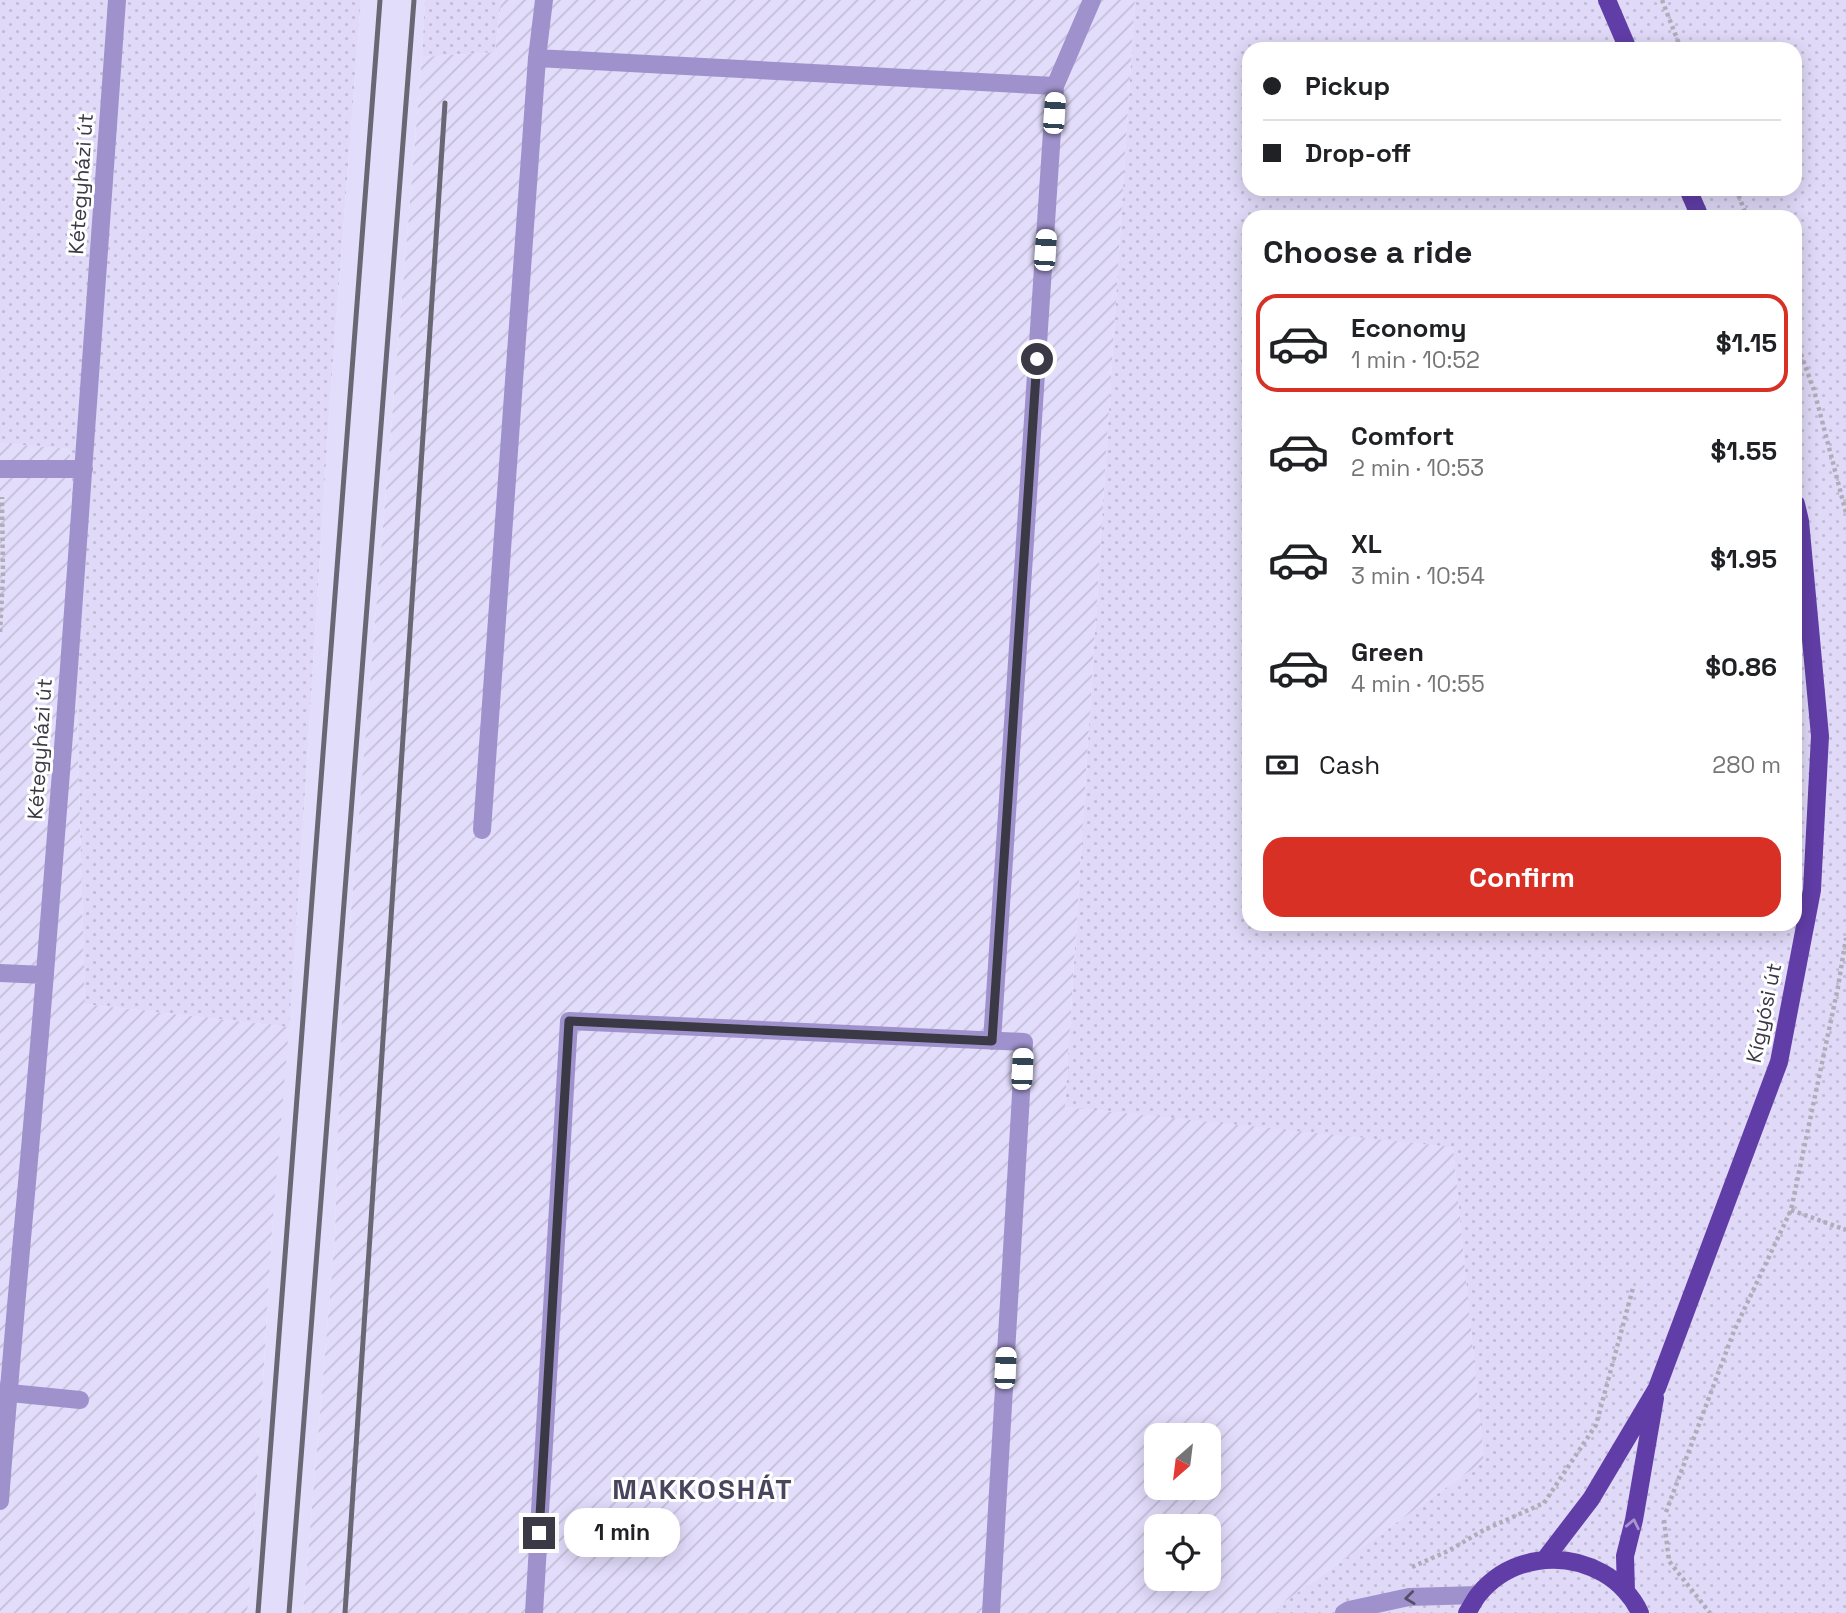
<!DOCTYPE html>
<html lang="en">
<head>
<meta charset="utf-8">
<style>
  body { margin:0; font-family:"Space Grotesk",sans-serif; background:#f6f6f6; color:#202124; height:100vh; display:flex; flex-direction:column; font-size:26px; white-space:nowrap }
  * { box-sizing:border-box; margin:0 }
  p { font-size:23px; color:#757577 }
  .icon { flex:none; width:38px; height:38px; fill:none; stroke:currentColor; stroke-width:2; stroke-linecap:round; stroke-linejoin:round }
  .map { position:relative; flex:1; overflow:hidden }
  .sheet { position:absolute; left:1242px; top:210px; width:560px; height:721px; display:flex; flex-direction:column; background:#fff; border-radius:21px; box-shadow:0 4px 18px #0003 }
  .sheet>* { flex:none }
  .banner { position:absolute; left:1242px; top:42px; width:560px; height:154px; border-radius:21px; box-shadow:0 4px 18px #0003; display:grid; align-content:center; height:154px; padding:0 21px; background:#fff }
  .needle { width:46px; rotate:208deg }
  .controls { position:absolute; left:1144px; top:1423px; display:grid; gap:14px }
  .controls a { display:grid; place-items:center; width:77px; height:77px; border-radius:14px; background:#fff; box-shadow:0 4px 18px #0003; font-size:35px }
  .end { position:absolute; width:32px; height:32px; margin:-16px; border:9px solid #3b3945; background:#fff; box-shadow:0 0 0 4px #fff }
  .from { border-radius:50% }
  .bubble { position:absolute; height:49px; border-radius:21px; background:#fff; box-shadow:0 4px 18px #0003; font-size:23px; font-weight:700; line-height:49px; text-align:center }
  .car { position:absolute; width:21px; height:42px; margin:-21px -10px; border-radius:9px; box-shadow:0 0 5px 2px #0007; background:linear-gradient(#fff 24%,#345 0 40%,#fff 0 76%,#345 0 86%,#fff 0) }
  .banner b { display:flex; align-items:center; gap:24px; height:66px; font-size:26px }
  .banner b+b { border-top:2px solid #e0e0e0 }
  .banner i { width:18px; height:18px; background:#202124 }
  ul { padding:0; list-style:none }
  li { display:flex; align-items:center; gap:21px; height:98px; margin:0 14px 10px; padding:0 7px; border:4px solid transparent; border-radius:21px }
  li div { flex:1 }
  li b { display:block; font-size:26px }
  li em { font-style:normal; font-weight:700 }
  li.active { border-color:#d93025 }
  li>.icon { width:63px; height:63px; stroke-width:1.5 }
  h2 { padding:0 21px; font-size:32px; line-height:84px }
  .pay { display:flex; align-items:center; gap:18px; height:77px; padding:0 21px; font-size:26px }
  .pay p { margin-inline-start:auto }
  .primary-button { display:flex; gap:14px; margin-top:auto; padding:14px 21px }
  .primary-button a { flex:1; height:80px; border-radius:21px; background:#d93025; color:#fff; font-size:28px; font-weight:700; line-height:80px; text-align:center }
  .map>svg:first-child { display:block }
  .built { fill:#e3ddfc }
  .industrial { fill:url(#industrial-furrows); fill-rule:evenodd }
  .grass { fill:url(#grass-dots); fill-rule:evenodd }
  .lines { fill:none; stroke-linecap:round; stroke-linejoin:round }
  .path { stroke:#b0adba; stroke-width:4.5; stroke-dasharray:3.5 3.5; stroke-linecap:butt }
  .minor { stroke:#9f92cc; stroke-width:18 }
  .major { stroke:#613ea7; stroke-width:18 }
  .rail { stroke:#696773; stroke-width:5 }
  .oneway { stroke:#a895cf }
  .oneway2 { stroke:#544f67 }
  .route { stroke:#3b3945; stroke-width:9 }
  .labels { text-anchor:middle; stroke-width:6; stroke-linejoin:round; paint-order:stroke }
  .street-label { font-size:21px; fill:#3b3945; stroke:#fff }
  .district-label { font-size:28px; font-weight:bold; letter-spacing:2px; fill:#4a455e; stroke:#fff }
</style>
</head>
<body>
<div class="map">
<svg width="1846" height="1613" viewBox="0 0 1846 1613">
  <defs>
    <pattern id="industrial-furrows" width="10" height="10" patternUnits="userSpaceOnUse" patternTransform="scale(1.75)"><rect width="10" height="10" fill="#e3ddfc"/><path d="M-1 1l2-2M0 10L10 0M9 11l2-2" fill="none" stroke="#c4bed9"/></pattern>
    <pattern id="grass-dots" width="8" height="8" patternUnits="userSpaceOnUse" patternTransform="scale(1.75)"><rect width="8" height="8" fill="#e0daf8"/><path d="M2 2h.1M6 6h.1" fill="none" stroke="#c1bcd6" stroke-width="1.8" stroke-linecap="round"/></pattern>
  </defs>
  <rect width="100%" height="100%" fill="#f0edfa"/>
  <path class="built" d="M361 0H425L422 57 341 1032 335 1237 303 1613H247L252 1564 272 1230 297 918 330 399Z"/>
  <path class="industrial" d="M501 0H1135L1065 1107 1453 1146 1484 1461 1269 1613H303L335 1237 341 1032 422 57 495 52ZM1157 1435H1209V1488H1157ZM1157 1526H1209V1578H1157Z
    M0 443 70 449 85 1004 289 1027 272 1230 252 1564 247 1613H0Z"/>
  <path class="grass" d="M0 0H361L330 399 297 918 289 1027 85 1004 70 449 0 443Z
    M425 0H501L495 52 422 57Z
    M1135 0H1846V1613H1269L1484 1461 1453 1147 1065 1107ZM1250 49H1796V189H1250ZM1250 217H1796V924H1250Z"/>
  <g class="lines">
    <path class="path" d="M1662 0 1681 49
      M1736 189 1747 217
      M1796 341 1814 390 1846 513
      M0 632 3 577 2 497
      M1791 1210 1846 1230
      M1666 1512 1734 1331 1791 1210 1838 987 1846 938
      M1664 1520 1669 1561 1710 1613
      M1412 1567 1448 1551 1484 1530 1544 1503 1596 1425 1633 1288"/>
    <path class="minor" d="M537 58 544 0
      M1055 86 1092 0
      M0 469H84
      M482 830 537 58 1055 86 992 1041
      M0 973 45 975
      M0 1392 80 1400
      M0 1501C13 1325 31 1149 45 973 72 649 94 325 117 0
      M534 1613 569 1021 1024 1042 991 1613
      M1344 1613 1349 1610 1409 1597 1478 1595"/>
    <path class="major" d="M1607 0 1628 49
      M1688 189 1700 217
      M1545 1559 1591 1499 1657 1388 1779 1062 1812 890 1820 736 1800 521 1796 504
      M1626 1591 1625 1556 1634 1520 1655 1398
      M1467 1613C1471 1607 1474 1600 1479 1594 1510 1557 1562 1550 1603 1573 1619 1582 1633 1597 1640 1613"/>
    <path class="rail" d="M258 1613 380 0
      M289 1613 414 0
      M345 1613 445 103"/>
  </g>
  <defs><path id="oneway-chevron" d="M-2-3.5L2.5 0L-2 3.5" fill="none" stroke-width="1.6" stroke-linecap="round" stroke-linejoin="round" transform="scale(1.75)"/></defs>
  <use class="oneway" href="#oneway-chevron" transform="translate(1633 1524) rotate(-78)"/>
  <use class="oneway2" href="#oneway-chevron" transform="translate(1410 1598) rotate(173)"/>
  <g class="lines">
    <path class="route" d="M539 1533 569 1021 992 1041 1037 359"/>
  </g>
  <g class="labels">
    <g class="street-label">
      <text transform="translate(81 184) rotate(-86)" y="7">Kétegyházi út</text>
      <text transform="translate(40 749) rotate(-86)" y="7">Kétegyházi út</text>
      <text transform="translate(1764 1013) rotate(-78)" y="7">Kígyósi út</text>
    </g>
    <g class="district-label">
      <text x="703" y="1499">MAKKOSHÁT</text>
    </g>
  </g>
</svg>
<div class="controls">
<a><svg class="needle" viewBox="-14 -14 28 28"><path d="M0-13l5 13h-10z" fill="#e53935"/><path d="M0 13l5-13h-10z" fill="#757577"/></svg></a>
<a><svg class="icon" aria-label="locate" viewBox="0 0 24 24"><circle cx="12" cy="12" r="6"/><path d="M12 2v4M12 18v4M2 12h4M18 12h4"/></svg></a>
</div>
<i class="end from" style="left:1037px;top:359px"></i>
<i class="end" style="left:539px;top:1533px"></i>
<div class="bubble" style="left:564px;top:1508px;width:116px">1 min</div>
<i class="car" style="left:1054px;top:113px;rotate:4deg"></i>
<i class="car" style="left:1045px;top:250px;rotate:4deg"></i>
<i class="car" style="left:1022px;top:1069px;rotate:3deg"></i>
<i class="car" style="left:1005px;top:1368px;rotate:3deg"></i>
<div class="banner">
<b><i class="from"></i>Pickup</b>
<b><i></i>Drop-off</b>
</div>
<section class="sheet">
<h2>Choose a ride</h2>
<ul>
<li class="active"><svg class="icon" aria-label="car" viewBox="0 0 24 24"><path d="M5 17H2v-5l4-1 3-4h7l3 4 3 1v5h-3M9 17h6M6 11h13"/><circle cx="7" cy="17" r="2"/><circle cx="17" cy="17" r="2"/></svg><div><b>Economy</b><p>1 min · 10:52</p></div><em>$1.15</em></li>
<li><svg class="icon" aria-label="car" viewBox="0 0 24 24"><path d="M5 17H2v-5l4-1 3-4h7l3 4 3 1v5h-3M9 17h6M6 11h13"/><circle cx="7" cy="17" r="2"/><circle cx="17" cy="17" r="2"/></svg><div><b>Comfort</b><p>2 min · 10:53</p></div><em>$1.55</em></li>
<li><svg class="icon" aria-label="car" viewBox="0 0 24 24"><path d="M5 17H2v-5l4-1 3-4h7l3 4 3 1v5h-3M9 17h6M6 11h13"/><circle cx="7" cy="17" r="2"/><circle cx="17" cy="17" r="2"/></svg><div><b>XL</b><p>3 min · 10:54</p></div><em>$1.95</em></li>
<li><svg class="icon" aria-label="car" viewBox="0 0 24 24"><path d="M5 17H2v-5l4-1 3-4h7l3 4 3 1v5h-3M9 17h6M6 11h13"/><circle cx="7" cy="17" r="2"/><circle cx="17" cy="17" r="2"/></svg><div><b>Green</b><p>4 min · 10:55</p></div><em>$0.86</em></li>
</ul>
<div class="pay"><svg class="icon" aria-label="cash" viewBox="0 0 24 24"><path d="M3 7h18v10H3z"/><circle cx="12" cy="12" r="2"/></svg>Cash<p>280 m</p></div>
<div class="primary-button"><a>Confirm</a></div>
</section>
</div>
</body>
</html>
